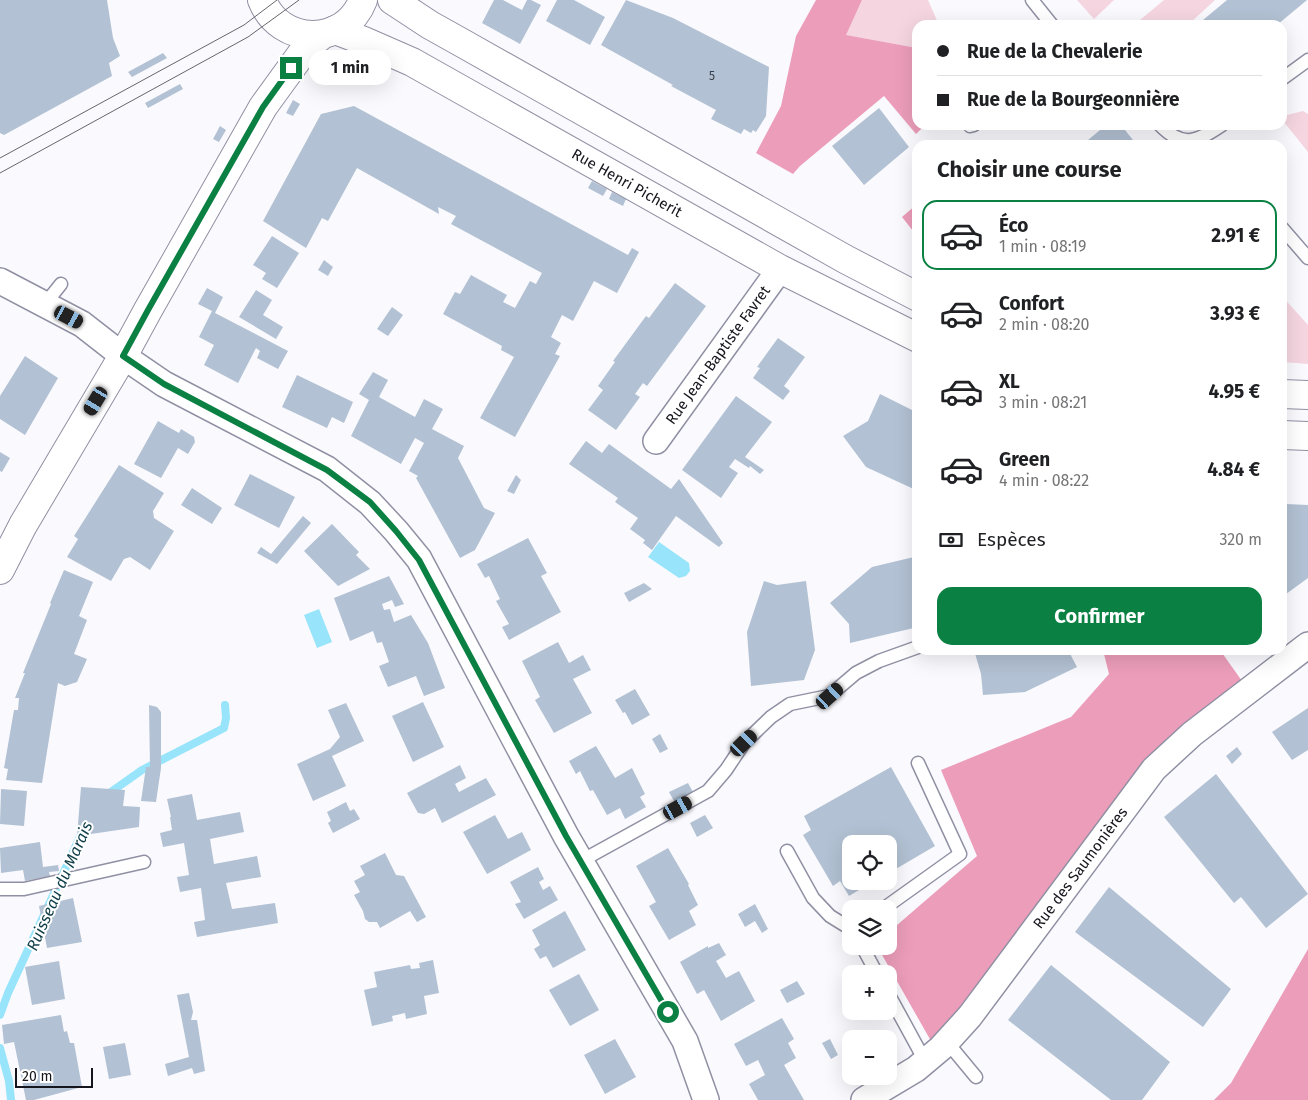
<!DOCTYPE html>
<html lang="fr">
<head>
<meta charset="utf-8">
<style>
  body { margin:0; font-family:"Fira Sans",sans-serif; background:#f6f6f6; color:#202124; height:100vh; display:flex; flex-direction:column; font-size:19px; white-space:nowrap }
  * { box-sizing:border-box; margin:0 }
  p { font-size:16px; color:#757577 }
  .icon { flex:none; width:28px; height:28px; fill:none; stroke:currentColor; stroke-width:2; stroke-linecap:round; stroke-linejoin:round }
  .map { position:relative; flex:1; overflow:hidden }
  .details { position:absolute; left:912px; top:140px; width:375px; height:515px; display:flex; flex-direction:column; background:#fff; border-radius:15px; box-shadow:0 5px 20px #0002 }
  .details>* { flex:none }
  .guide { position:absolute; left:912px; top:20px; width:375px; height:110px; border-radius:15px; box-shadow:0 5px 20px #0002; display:grid; align-content:center; height:110px; padding:0 25px; background:#fff }
  .controls { position:absolute; left:842px; top:835px; display:grid; gap:10px }
  .controls a { display:grid; place-items:center; width:55px; height:55px; border-radius:10px; background:#fff; box-shadow:0 5px 20px #0002; font-size:25px }
  .scale { position:absolute; left:15px; bottom:12px; width:78px; box-sizing:border-box; padding-left:5px; border:2px solid #15151d; border-top:0; font-size:14px; line-height:18px; white-space:nowrap; color:#15151d; -webkit-text-stroke:4px #fff; paint-order:stroke }
  .end { position:absolute; width:22px; height:22px; margin:-11px; border:6px solid #0b8043; background:#fff; box-shadow:0 0 0 2px #fff }
  .from { border-radius:50% }
  .bubble { position:absolute; height:35px; border-radius:15px; background:#fff; box-shadow:0 5px 20px #0002; font-size:16px; font-weight:700; line-height:35px; text-align:center }
  .car { position:absolute; width:15px; height:30px; margin:-15px -8px; border-radius:6px; box-shadow:0 0 4px 1px #0007; background:linear-gradient(#222 24%,#8ab4d8 0 40%,#222 0 76%,#8ab4d8 0 86%,#222 0) }
  .guide b { display:flex; align-items:center; gap:18px; height:48px; font-size:19px }
  .guide b+b { border-top:1px solid #e0e0e0 }
  .guide i { width:12px; height:12px; background:#202124 }
  ul { padding:0; list-style:none }
  li { display:flex; align-items:center; gap:15px; height:70px; margin:0 10px 8px; padding:0 15px; border:2px solid transparent; border-radius:15px }
  li div { flex:1 }
  li b { display:block; font-size:19px }
  li em { font-style:normal; font-weight:700 }
  li.on { border-color:#0b8043 }
  li>.icon { width:45px; height:45px; stroke-width:1.5 }
  h2 { padding:0 25px; font-size:22px; line-height:60px }
  .pay { display:flex; align-items:center; gap:12px; height:55px; padding:0 25px; font-size:19px }
  .pay p { margin-inline-start:auto }
  .action { display:flex; gap:10px; margin-top:auto; padding:10px 25px }
  .action a { flex:1; height:58px; border-radius:15px; background:#0b8043; color:#fff; font-size:20px; font-weight:700; line-height:58px; text-align:center }
  .map>svg:first-child { display:block }
  .green { fill:#f5d6e0 }
  .forest { fill:#ec9dba }
  .water { fill:#98e4fa }
  .lines { fill:none; stroke-linecap:round; stroke-linejoin:round }
  .stream { stroke:#98e4fa; stroke-width:8 }
  .building { fill:#b2c1d3 }
  .lane-casing { stroke:#9090a4; stroke-width:15 }
  .street-casing { stroke:#9090a4; stroke-width:28 }
  .secondary-casing { stroke:#9090a4; stroke-width:30 }
  .lane { stroke:#fff; stroke-width:12 }
  .street { stroke:#fff; stroke-width:25 }
  .secondary { stroke:#fff; stroke-width:28 }
  .tram { stroke:#65656c; stroke-width:1 }
  .route { stroke:#0b8043; stroke-width:6 }
  .labels { text-anchor:middle; stroke-width:4; stroke-linejoin:round; paint-order:stroke }
  .number-label { font-size:12px; fill:#3c404a }
  .street-label { font-size:15px; fill:#15151d; stroke:#fff }
  .water-label { font-size:16px; font-style:italic; fill:#0f3e49; stroke:#fff }
</style>
</head>
<body>
<div class="map">
<svg width="1308" height="1100" viewBox="0 0 1308 1100">
  <rect width="100%" height="100%" fill="#fafafe"/>
  <path class="green" d="M862 0H928L939 25H918L917 48 845 35Z
    M1077 0H1114L1094 19Z
    M1164 0H1215L1188 25H1134Z
    M1303 111 1308 114V152L1283 121V116Z
    M1282 296 1308 325V364L1283 362Z"/>
  <path class="forest" d="M816 0H862L846 35 917 48 918 125H925L916 134 884 96 800 166 793 174 756 153 781 106 796 36Z
    M917 204V236L902 217Z
    M1103 650H1220L1242 681 1151 760 1096 825 962 1009 931 1041 877 946H889V932L977 856 941 770 1071 717 1109 674Z
    M1308 949V1100H1214L1231 1083Z"/>
  <path class="water" d="M659 542 689 563 690 571 686 576 679 578 648 557Z
    M319 609 332 642 317 648 304 615Z"/>
  <g class="lines">
    <path class="stream" d="M108 794 142 770 224 728 226 718 225 705
      M0 1015 8 993 85 826
      M0 1048 9 1081 11 1100"/>
  </g>
  <path class="building" d="M0 0H107L113 38 120 56 109 63 112 76 4 135 0 133Z
    M494 0H503L522 10 527 0H531L541 5 520 44 482 23Z
    M557 0H574L605 17 590 45 546 21Z
    M626 0 673 18 769 67 766 116 756 132 753 130 751 133 744 129 741 134 711 119 716 110 671 86 673 85 601 45Z
    M1227 0H1307L1277 25H1197Z
    M163 53 167 58 132 77 128 72Z
    M180 84 183 89 148 108 145 103Z
    M293 100 300 104 293 116 286 113Z
    M354 106 628 255 632 248 639 252 617 293 594 281 573 321 562 315 551 337 561 343 555 354 560 356 515 437 480 418 514 357 501 350 502 346 443 314 455 292 460 294 471 275 507 295 503 302 515 308 530 281 536 284 542 273 451 224 456 216 438 207 439 214 357 168 328 221 322 218 306 248 263 221 321 114Z
    M879 108 909 147 864 185 832 146Z
    M1106 125H1121L1137 145H1082Z
    M220 126 226 130 219 142 213 139Z
    M592 181 607 189 603 196 588 188Z
    M612 192 626 199 623 206 609 199Z
    M272 236 299 253 277 288 262 279 266 273 253 265Z
    M324 260 333 267 328 276 318 270Z
    M675 283 706 306 647 386 643 383 635 394 640 397 616 430 588 410 603 390 598 386 615 362 613 361 646 316 649 318Z
    M207 288 223 297 215 313 288 351 278 369 257 358 260 351 256 348 238 383 204 365 214 345 199 337 212 311 198 304Z
    M256 290 272 300 263 315 283 327 276 339 239 317Z
    M392 307 403 315 388 336 377 329Z
    M778 338 805 357 784 386 790 391 783 400 753 378 760 368 757 367Z
    M25 356 58 378 25 435 0 419V396Z
    M373 372 388 380 379 397 415 417 424 399 443 409 432 429 464 446 458 458 484 508 495 513 475 550 460 558 416 478 418 476 409 471 424 443 415 438 401 464 351 436 369 400 359 394Z
    M297 375 353 402 344 423 332 417 327 428 282 407Z
    M880 394 918 413V491L866 467 843 436 868 421Z
    M736 396 772 422 745 457 764 470 760 474 750 466 749 468 735 459 729 467 738 473 721 498 682 470Z
    M158 421 179 433 181 429 194 437 195 442 188 454 178 448 161 478 134 464Z
    M586 441 602 453 609 444 671 489 679 479 723 543 719 547 676 516 652 550 643 543 645 540 630 529 638 518 615 502 618 498 569 464Z
    M0 452 10 458 2 472 0 471Z
    M119 465 164 493 153 511 154 518 174 531 150 570 130 557 124 559 111 581 67 557 78 539 74 536Z
    M250 474 295 497 279 528 234 505Z
    M516 475 521 480 514 494 507 491Z
    M192 488 222 508 212 524 181 505Z
    M1286 504 1308 505V578L1282 597V507Z
    M303 516 311 523 277 564 257 553 261 547 271 554Z
    M332 524 359 552 356 555 370 569 338 586 304 551Z
    M528 538 547 573 541 576 561 612 509 640 502 627 509 624 496 601 500 599 489 576 485 578 477 564Z
    M918 556V627L850 643 849 624 830 603 872 567Z
    M64 570 93 582 79 616 87 620 74 654 87 659 77 682 65 686 58 683 42 783 6 780 8 769 4 768 14 710H18L19 698H15L25 673H23L51 604 50 603Z
    M389 576 404 604 395 607 392 600 382 604 384 610 390 609 394 622 411 615 428 643 445 688 424 696 416 676 388 687 379 666 389 662 382 642 377 643 373 631 350 641 334 598Z
    M764 581 777 585 806 581 815 650 804 680 751 686 747 632Z
    M644 583 652 589 629 602 624 593Z
    M558 642 569 663 583 655 591 670 573 679 592 713 554 733 535 700 540 697 522 661Z
    M974 650H1068L1077 667 1025 692 983 695 981 674Z
    M635 689 650 715 632 725 625 712 623 713 615 700Z
    M423 702 444 747 413 762 392 716Z
    M346 703 364 741 332 756 346 786 313 801 297 764 330 749 340 737 328 710Z
    M149 705 157 707 161 712V768L156 802 141 801 146 767H150Z
    M1308 708V750L1292 760 1272 732Z
    M660 734 668 749 660 753 652 739Z
    M596 746 615 778 632 768 645 794 640 797 646 807 625 819 620 808 607 815 593 790 590 791 580 771 576 774 569 761Z
    M1237 747 1242 754 1232 764 1226 756Z
    M460 765 466 778 455 784 459 792 486 778 496 795 442 823 435 808 424 814 418 813 407 793Z
    M891 767 935 846 889 873V844H851V881H874L849 896 840 881 833 886 803 835 811 830 804 816Z
    M1216 774 1308 894 1266 928 1241 897 1234 903 1164 817Z
    M688 783 694 794 675 803 669 792Z
    M81 787 125 790 123 806 140 807 139 827 77 836Z
    M1 789 27 791 24 826 0 824Z
    M192 794 197 820 240 812 244 832 210 839 214 864 257 856 261 877 226 883 232 909 275 903 278 923 197 937 194 922 205 920 201 888 180 892 177 877 189 875 184 843 163 847 160 833 172 830 170 817H171L167 799Z
    M346 802 350 811 354 809 360 819 333 833 328 823 331 821 327 812Z
    M495 815 508 839 522 832 531 850 487 874 463 832Z
    M705 815 713 828 697 837 690 823Z
    M40 842 43 867 58 865 59 871 49 872 50 876 25 881 23 870 1 873 0 848Z
    M668 848 689 884 688 885 698 905 689 911 696 925 669 940 649 906 656 902 636 866Z
    M385 853 396 875 404 876 426 917 417 922 410 911 380 928 377 922H369L365 919 363 911 354 895 360 892 354 881 365 875 360 866Z
    M538 867 544 879 539 882 543 890 550 886 558 900 524 919 515 904 521 902 510 882Z
    M1109 887 1231 989 1203 1027 1075 932Z
    M73 898 82 942 47 948 39 906Z
    M755 904 768 929 762 933 755 921 745 927 738 914Z
    M565 911 586 950 553 968 546 956 540 959 534 949 540 945 532 930Z
    M719 943 726 955 716 961 726 978 739 971 755 1001 721 1021 704 990 697 994 680 962 708 946V948Z
    M433 960 439 993 424 996 427 1014 406 1019 405 1013 392 1016 393 1021 372 1026 364 990 377 987 374 972 410 965 411 969 420 968 419 963Z
    M59 961 65 999 32 1005 25 967Z
    M1051 965 1170 1062 1142 1100H1111L1008 1020Z
    M579 974 599 1010 570 1026 549 990Z
    M797 981 805 994 787 1003 780 990Z
    M189 993 193 1012 191 1020H197L205 1071 194 1074 192 1068 168 1076 165 1064 189 1057 177 995Z
    M61 1015 64 1032 67 1031 70 1043H74L82 1087 34 1100H26L14 1042 4 1044 2 1025Z
    M782 1018 794 1039 788 1043 796 1058 784 1065 804 1100H758L749 1084 765 1075 758 1060 746 1066 734 1044Z
    M615 1039 636 1077 605 1094 584 1055Z
    M830 1039 838 1055 831 1059 822 1043Z
    M125 1043 131 1075 109 1079 103 1047Z"/>
  <g class="lines">
    <g class="lane-casing">
      <path id="lane" d="M1032 0 1052 25
        M1282 79 1308 60
        M1160 125C1183 149 1198 141 1222 125
        M970 126 974 125
        M1282 228 1308 258
        M45 304 61 284
        M787 851 813 898 830 916 851 929
        M581 861 708 791 726 770 744 743 771 717 790 704 829 696 856 673 879 661 918 647
        M0 889H24L144 862
        M883 909 960 854 918 763
        M862 946 877 974
        M889 995 925 1061
        M947 1042 976 1077"/>
    </g>
    <g class="street-casing">
      <g id="street">
        <path d="M0 281 82 324 123 356 164 384 327 469 370 503 396 531 419 559 566 836 685 1041 706 1100"/>
        <path id="s1" d="M656 441 780 269"/>
        <path id="s2" d="M864 1100 916 1069 941 1048 970 1016 1154 769 1192 734 1308 645"/>
      </g>
    </g>
    <g class="secondary-casing">
      <g id="secondary">
        <path d="M262 0C280 46 345 47 363 0"/>
        <path d="M392 0 430 25 464 44 845 259 918 297"/>
        <path id="s3" d="M335 30 364 41 412 62 780 269 918 338"/>
        <path d="M1282 394 1308 395"/>
        <path d="M1282 435 1308 436"/>
        <path d="M0 570 23 525 123 356 148 310 263 107 305 49 322 35"/>
      </g>
    </g>
    <use href="#lane" class="lane"/>
    <use href="#street" class="street"/>
    <use href="#secondary" class="secondary"/>
    <path class="tram" d="M0 158 244 25 277 0
      M0 173 248 37 299 0"/>
  </g>
  <g class="lines">
    <path class="route" d="M291 68 263 107 148 310 123 356 164 384 327 470 370 502 396 531 419 560 566 836 668 1012"/>
  </g>
  <g class="labels">
    <g class="number-label">
      <text x="712" y="80">5</text>
    </g>
    <g class="street-label">
      <text dy="5" stroke="none"><textPath href="#s3" startOffset="330">Rue Henri Picherit</textPath></text>
      <text dy="5" stroke="none"><textPath href="#s1" startOffset="106">Rue Jean-Baptiste Favret</textPath></text>
      <text dy="5" stroke="none"><textPath href="#s2" startOffset="321">Rue des Saumonières</textPath></text>
    </g>
    <g class="water-label">
      <text transform="translate(59 886) rotate(-66)" y="6">Ruisseau du Marais</text>
    </g>
  </g>
</svg>
<div class="controls">
<a><svg class="icon" aria-label="locate" viewBox="0 0 24 24"><circle cx="12" cy="12" r="6"/><path d="M12 2v4M12 18v4M2 12h4M18 12h4"/></svg></a>
<a><svg class="icon" aria-label="layers" viewBox="0 0 24 24"><path d="M12 4l9 5-9 5-9-5zM3 14l9 5 9-5"/></svg></a>
<a>+</a>
<a>−</a>
</div>
<div class="scale">20 m</div>
<i class="end from" style="left:668px;top:1012px"></i>
<i class="end" style="left:291px;top:68px"></i>
<div class="bubble" style="left:309px;top:50px;width:82px">1 min</div>
<i class="car" style="left:69px;top:317px;rotate:118deg"></i>
<i class="car" style="left:96px;top:401px;rotate:211deg"></i>
<i class="car" style="left:830px;top:696px;rotate:48deg"></i>
<i class="car" style="left:744px;top:743px;rotate:46deg"></i>
<i class="car" style="left:678px;top:808px;rotate:61deg"></i>
<div class="guide">
<b><i class="from"></i>Rue de la Chevalerie</b>
<b><i></i>Rue de la Bourgeonnière</b>
</div>
<section class="details">
<h2>Choisir une course</h2>
<ul>
<li class="on"><svg class="icon" aria-label="car" viewBox="0 0 24 24"><path d="M5 17H2v-5l4-1 3-4h7l3 4 3 1v5h-3M9 17h6M6 11h13"/><circle cx="7" cy="17" r="2"/><circle cx="17" cy="17" r="2"/></svg><div><b>Éco</b><p>1 min · 08:19</p></div><em>2.91 €</em></li>
<li><svg class="icon" aria-label="car" viewBox="0 0 24 24"><path d="M5 17H2v-5l4-1 3-4h7l3 4 3 1v5h-3M9 17h6M6 11h13"/><circle cx="7" cy="17" r="2"/><circle cx="17" cy="17" r="2"/></svg><div><b>Confort</b><p>2 min · 08:20</p></div><em>3.93 €</em></li>
<li><svg class="icon" aria-label="car" viewBox="0 0 24 24"><path d="M5 17H2v-5l4-1 3-4h7l3 4 3 1v5h-3M9 17h6M6 11h13"/><circle cx="7" cy="17" r="2"/><circle cx="17" cy="17" r="2"/></svg><div><b>XL</b><p>3 min · 08:21</p></div><em>4.95 €</em></li>
<li><svg class="icon" aria-label="car" viewBox="0 0 24 24"><path d="M5 17H2v-5l4-1 3-4h7l3 4 3 1v5h-3M9 17h6M6 11h13"/><circle cx="7" cy="17" r="2"/><circle cx="17" cy="17" r="2"/></svg><div><b>Green</b><p>4 min · 08:22</p></div><em>4.84 €</em></li>
</ul>
<div class="pay"><svg class="icon" aria-label="cash" viewBox="0 0 24 24"><path d="M3 7h18v10H3z"/><circle cx="12" cy="12" r="2"/></svg>Espèces<p>320 m</p></div>
<div class="action"><a>Confirmer</a></div>
</section>
</div>
</body>
</html>
